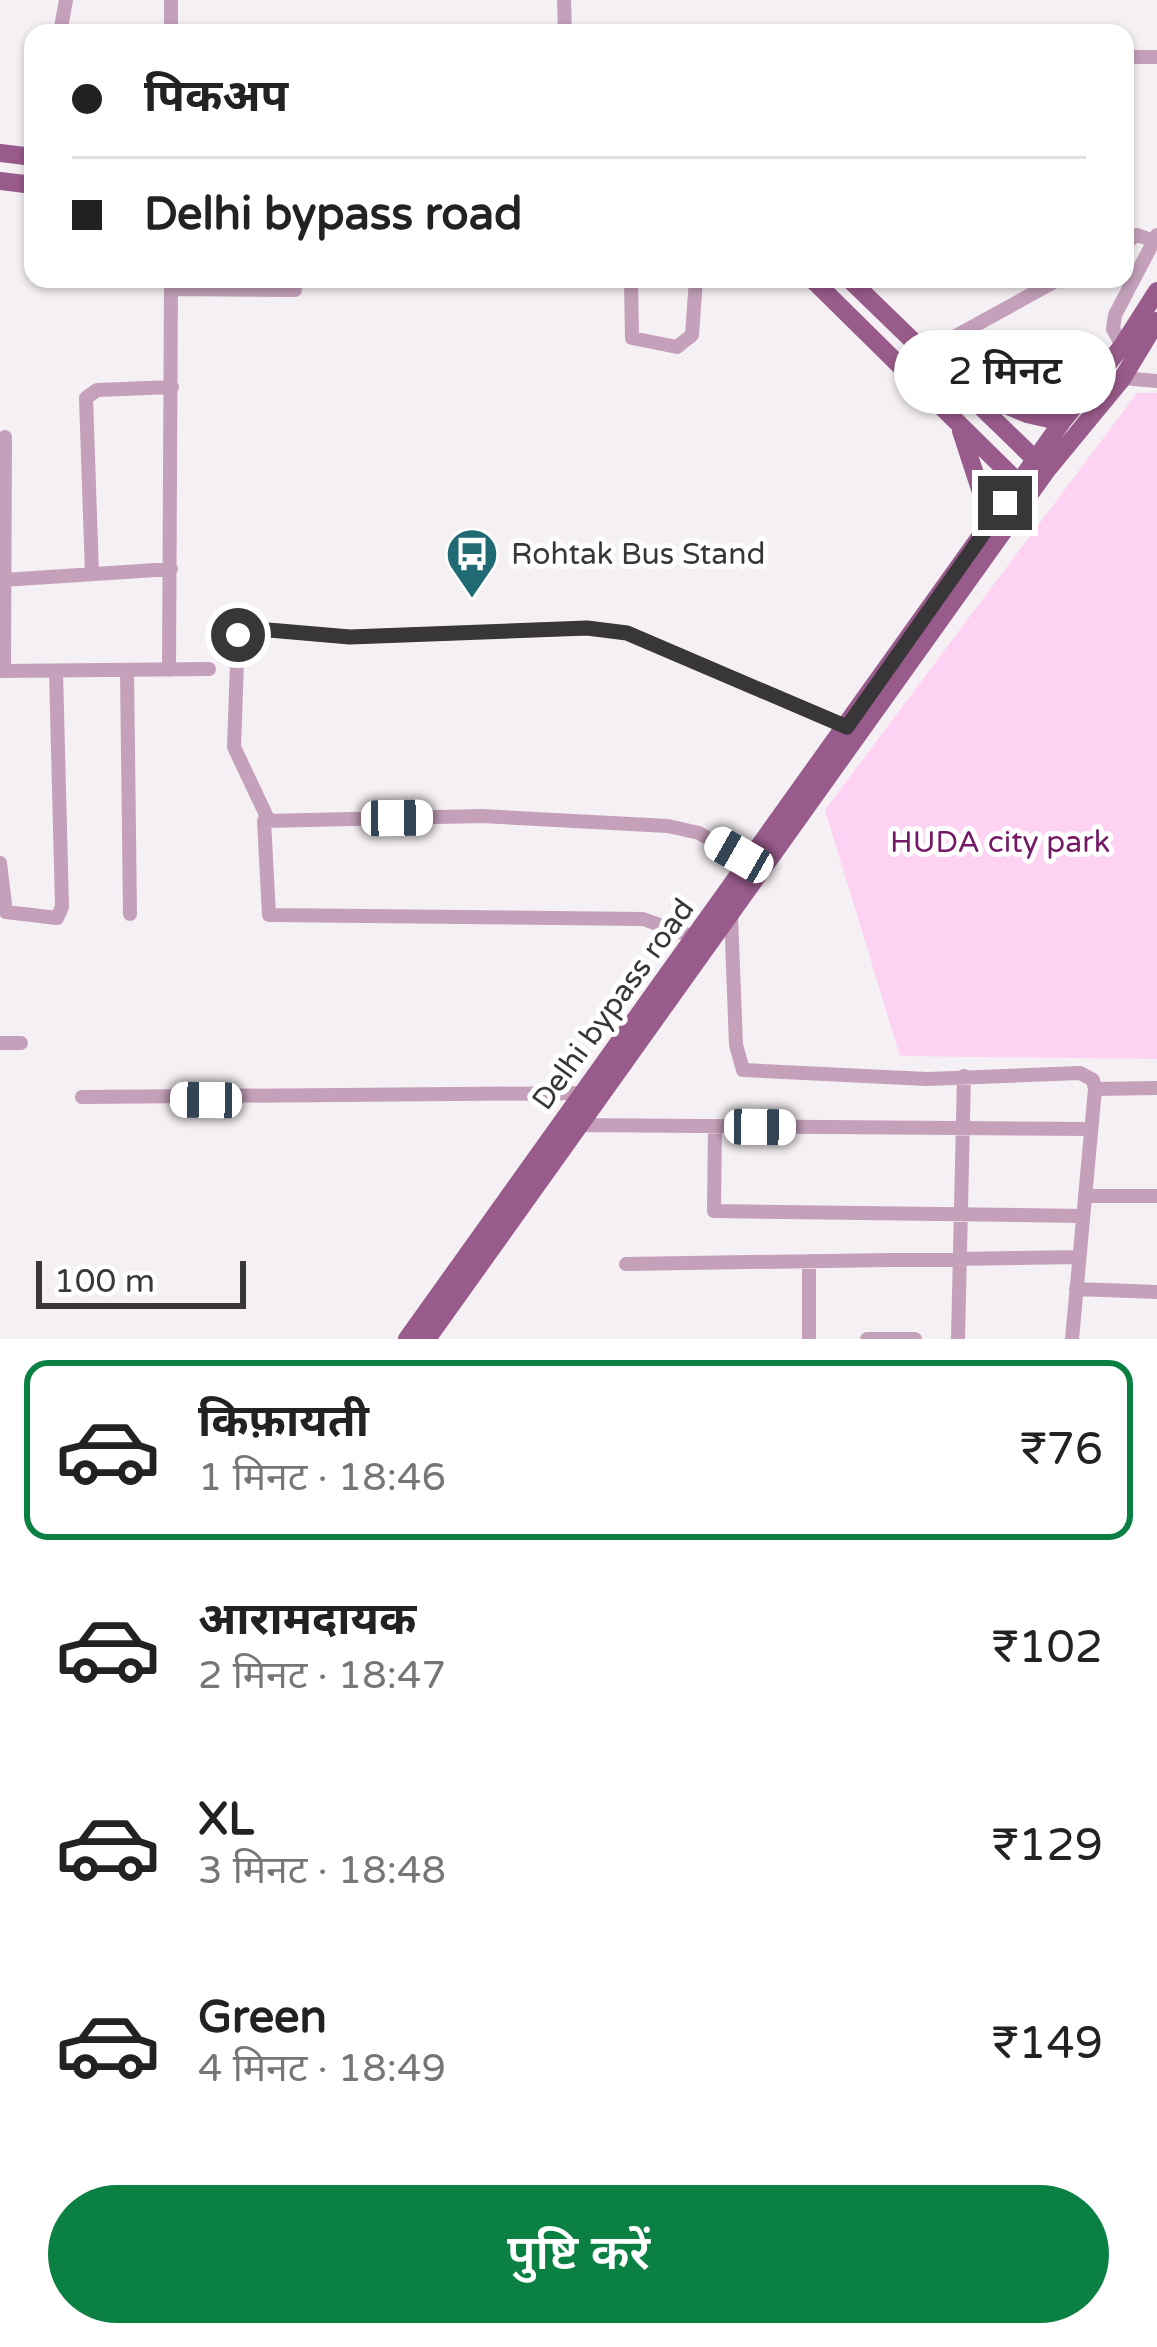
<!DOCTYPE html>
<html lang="hi">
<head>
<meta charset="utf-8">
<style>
  body { margin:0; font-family:"Varela Round","Noto Sans Devanagari",sans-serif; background:#f2f2f2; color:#222; height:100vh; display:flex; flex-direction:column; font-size:45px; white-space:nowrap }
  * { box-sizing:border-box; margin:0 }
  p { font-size:39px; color:#767676 }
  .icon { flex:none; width:66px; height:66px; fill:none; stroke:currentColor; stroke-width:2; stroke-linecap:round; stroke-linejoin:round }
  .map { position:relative; height:1339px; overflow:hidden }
  .drawer { display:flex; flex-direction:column; background:#fff; flex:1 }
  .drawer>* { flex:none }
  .guide { position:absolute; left:24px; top:24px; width:1110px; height:264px; border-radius:24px; box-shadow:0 3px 9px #0004; display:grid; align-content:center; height:264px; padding:0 48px; background:#fff }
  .scale { position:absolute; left:36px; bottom:30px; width:210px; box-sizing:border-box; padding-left:12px; border:6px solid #383638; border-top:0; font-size:33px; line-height:42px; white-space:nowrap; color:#383638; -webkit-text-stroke:9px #fff; paint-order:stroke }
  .end { position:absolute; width:54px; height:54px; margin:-27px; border:15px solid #383638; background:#fff; box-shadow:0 0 0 6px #fff }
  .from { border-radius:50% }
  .bubble { position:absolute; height:84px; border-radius:42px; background:#fff; box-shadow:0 3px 9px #0004; font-size:39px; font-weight:600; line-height:84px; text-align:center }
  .car { position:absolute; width:36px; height:72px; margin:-36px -18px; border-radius:15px; box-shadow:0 0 9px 3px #0007; background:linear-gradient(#fff 24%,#345 0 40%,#fff 0 76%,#345 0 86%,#fff 0) }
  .guide b { display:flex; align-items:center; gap:42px; height:114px; font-size:45px }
  .guide b+b { border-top:3px solid #e0e0e0 }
  .guide i { width:30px; height:30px; background:#222 }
  ul { padding:21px 0 0; list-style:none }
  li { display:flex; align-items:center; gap:36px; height:180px; margin:0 24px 18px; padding:0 24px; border:6px solid transparent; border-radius:24px }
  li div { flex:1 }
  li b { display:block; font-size:45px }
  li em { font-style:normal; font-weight:600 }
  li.selected { border-color:#0b8043 }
  li>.icon { width:108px; height:108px; stroke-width:1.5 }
  .button { display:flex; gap:24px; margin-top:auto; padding:24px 48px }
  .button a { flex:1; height:138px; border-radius:72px; background:#0b8043; color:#fff; font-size:48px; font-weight:600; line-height:138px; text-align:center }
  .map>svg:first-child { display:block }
  .park { fill:#fdd2f2 }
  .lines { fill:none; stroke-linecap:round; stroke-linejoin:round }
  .minor { stroke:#c4a0ba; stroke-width:14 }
  .major { stroke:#995b8b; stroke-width:18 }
  .route { stroke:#383638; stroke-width:15 }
  .labels { text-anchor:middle; stroke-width:10; stroke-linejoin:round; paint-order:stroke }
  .poi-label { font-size:30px; fill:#383638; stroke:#fff; text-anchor:start }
  .park-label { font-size:30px; fill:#741966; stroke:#fff }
  .street-label { font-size:30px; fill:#383638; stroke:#fff }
</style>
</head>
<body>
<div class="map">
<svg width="1157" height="1339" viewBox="0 0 1157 1339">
  <rect width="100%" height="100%" fill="#f5f0f3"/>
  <path class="park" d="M1137 393H1157V1059L900 1056 825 810Z"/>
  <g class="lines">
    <path class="minor" d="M564 0 565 33
      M60 33 66 0
      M171 33V0
      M1125 57H1157
      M1125 243 1137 235 1157 242
      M631 279 632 338 677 347 692 335 696 279
      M171 289 295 290
      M1122 346 1113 329 1115 315 1157 235
      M925 353 1059 279
      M1100 376 1157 381
      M92 574 86 398 97 390 172 387
      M3 580 171 569
      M127 670 130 914
      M169 670 171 279
      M0 671 209 669
      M4 671 5 437
      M268 819 234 747 238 635 246 628 349 637 587 628 627 633 851 729
      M0 863 6 912 57 918 62 907 56 671
      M731 915 736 1045 743 1070 927 1079 1080 1073 1093 1080 1095 1089 1157 1088
      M700 939 643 919 269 915 264 821 482 816 668 826 699 833 755 866
      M0 1043H21
      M82 1097 587 1093
      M574 1125 1091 1129
      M715 1126 714 1211 1083 1216
      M1085 1196H1157
      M809 1261V1339
      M626 1264 1079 1257
      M1076 1289 1157 1292
      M867 1339H915
      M958 1339 964 1076
      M1072 1339 1095 1089"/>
    <path class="major" d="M0 153 33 157
      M0 181 33 185
      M812 279 1027 491
      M849 279 1044 468
      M967 388 1027 414 1062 422
      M961 431 991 523
      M407 1339 1062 422 1122 346 1157 291
      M427 1339 1047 470 1122 379 1157 321"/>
  </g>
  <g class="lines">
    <path class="route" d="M238 635 246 628 350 637 587 628 627 633 847 727 1005 503"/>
  </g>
  <defs>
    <g id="bus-pin" transform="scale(2.7)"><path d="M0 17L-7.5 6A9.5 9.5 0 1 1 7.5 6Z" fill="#1f6a73" stroke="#fff"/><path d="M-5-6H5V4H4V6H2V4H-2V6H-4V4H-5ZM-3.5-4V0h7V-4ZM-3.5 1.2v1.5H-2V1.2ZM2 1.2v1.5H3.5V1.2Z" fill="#fff"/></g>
  </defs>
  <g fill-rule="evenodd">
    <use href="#bus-pin" x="472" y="554"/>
  </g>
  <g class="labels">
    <g class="poi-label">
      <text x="511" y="564">Rohtak Bus Stand</text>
    </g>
    <g class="park-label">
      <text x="1000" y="852">HUDA city park</text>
    </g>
    <g class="street-label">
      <text transform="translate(613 1004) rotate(-54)" y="10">Delhi bypass road</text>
    </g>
  </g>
</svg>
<div class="scale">100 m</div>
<i class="end from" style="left:238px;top:635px"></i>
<i class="end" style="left:1005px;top:503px"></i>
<div class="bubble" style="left:894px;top:330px;width:222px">2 मिनट</div>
<i class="car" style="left:397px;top:818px;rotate:89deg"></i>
<i class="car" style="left:739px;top:855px;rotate:300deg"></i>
<i class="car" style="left:206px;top:1100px;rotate:271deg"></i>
<i class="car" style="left:760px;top:1127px;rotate:91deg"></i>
<div class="guide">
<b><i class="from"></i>पिकअप</b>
<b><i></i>Delhi bypass road</b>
</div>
</div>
<section class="drawer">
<ul>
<li class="selected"><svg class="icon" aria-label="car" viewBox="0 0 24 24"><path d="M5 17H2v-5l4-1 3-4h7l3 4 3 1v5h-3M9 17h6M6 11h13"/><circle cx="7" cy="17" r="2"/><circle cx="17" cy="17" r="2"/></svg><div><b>किफ़ायती</b><p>1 मिनट · 18:46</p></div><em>₹76</em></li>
<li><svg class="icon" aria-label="car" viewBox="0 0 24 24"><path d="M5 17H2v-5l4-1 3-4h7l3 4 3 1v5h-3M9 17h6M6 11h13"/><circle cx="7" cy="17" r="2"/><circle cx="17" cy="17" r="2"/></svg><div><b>आरामदायक</b><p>2 मिनट · 18:47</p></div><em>₹102</em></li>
<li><svg class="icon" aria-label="car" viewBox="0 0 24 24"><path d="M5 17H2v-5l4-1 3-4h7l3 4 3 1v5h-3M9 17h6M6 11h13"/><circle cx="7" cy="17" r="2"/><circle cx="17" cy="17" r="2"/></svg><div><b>XL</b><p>3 मिनट · 18:48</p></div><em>₹129</em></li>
<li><svg class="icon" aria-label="car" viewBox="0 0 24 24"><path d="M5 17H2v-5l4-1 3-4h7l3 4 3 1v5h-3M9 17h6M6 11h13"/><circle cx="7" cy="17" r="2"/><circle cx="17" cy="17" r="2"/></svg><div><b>Green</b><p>4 मिनट · 18:49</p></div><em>₹149</em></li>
</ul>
<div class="button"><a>पुष्टि करें</a></div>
</section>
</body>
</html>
